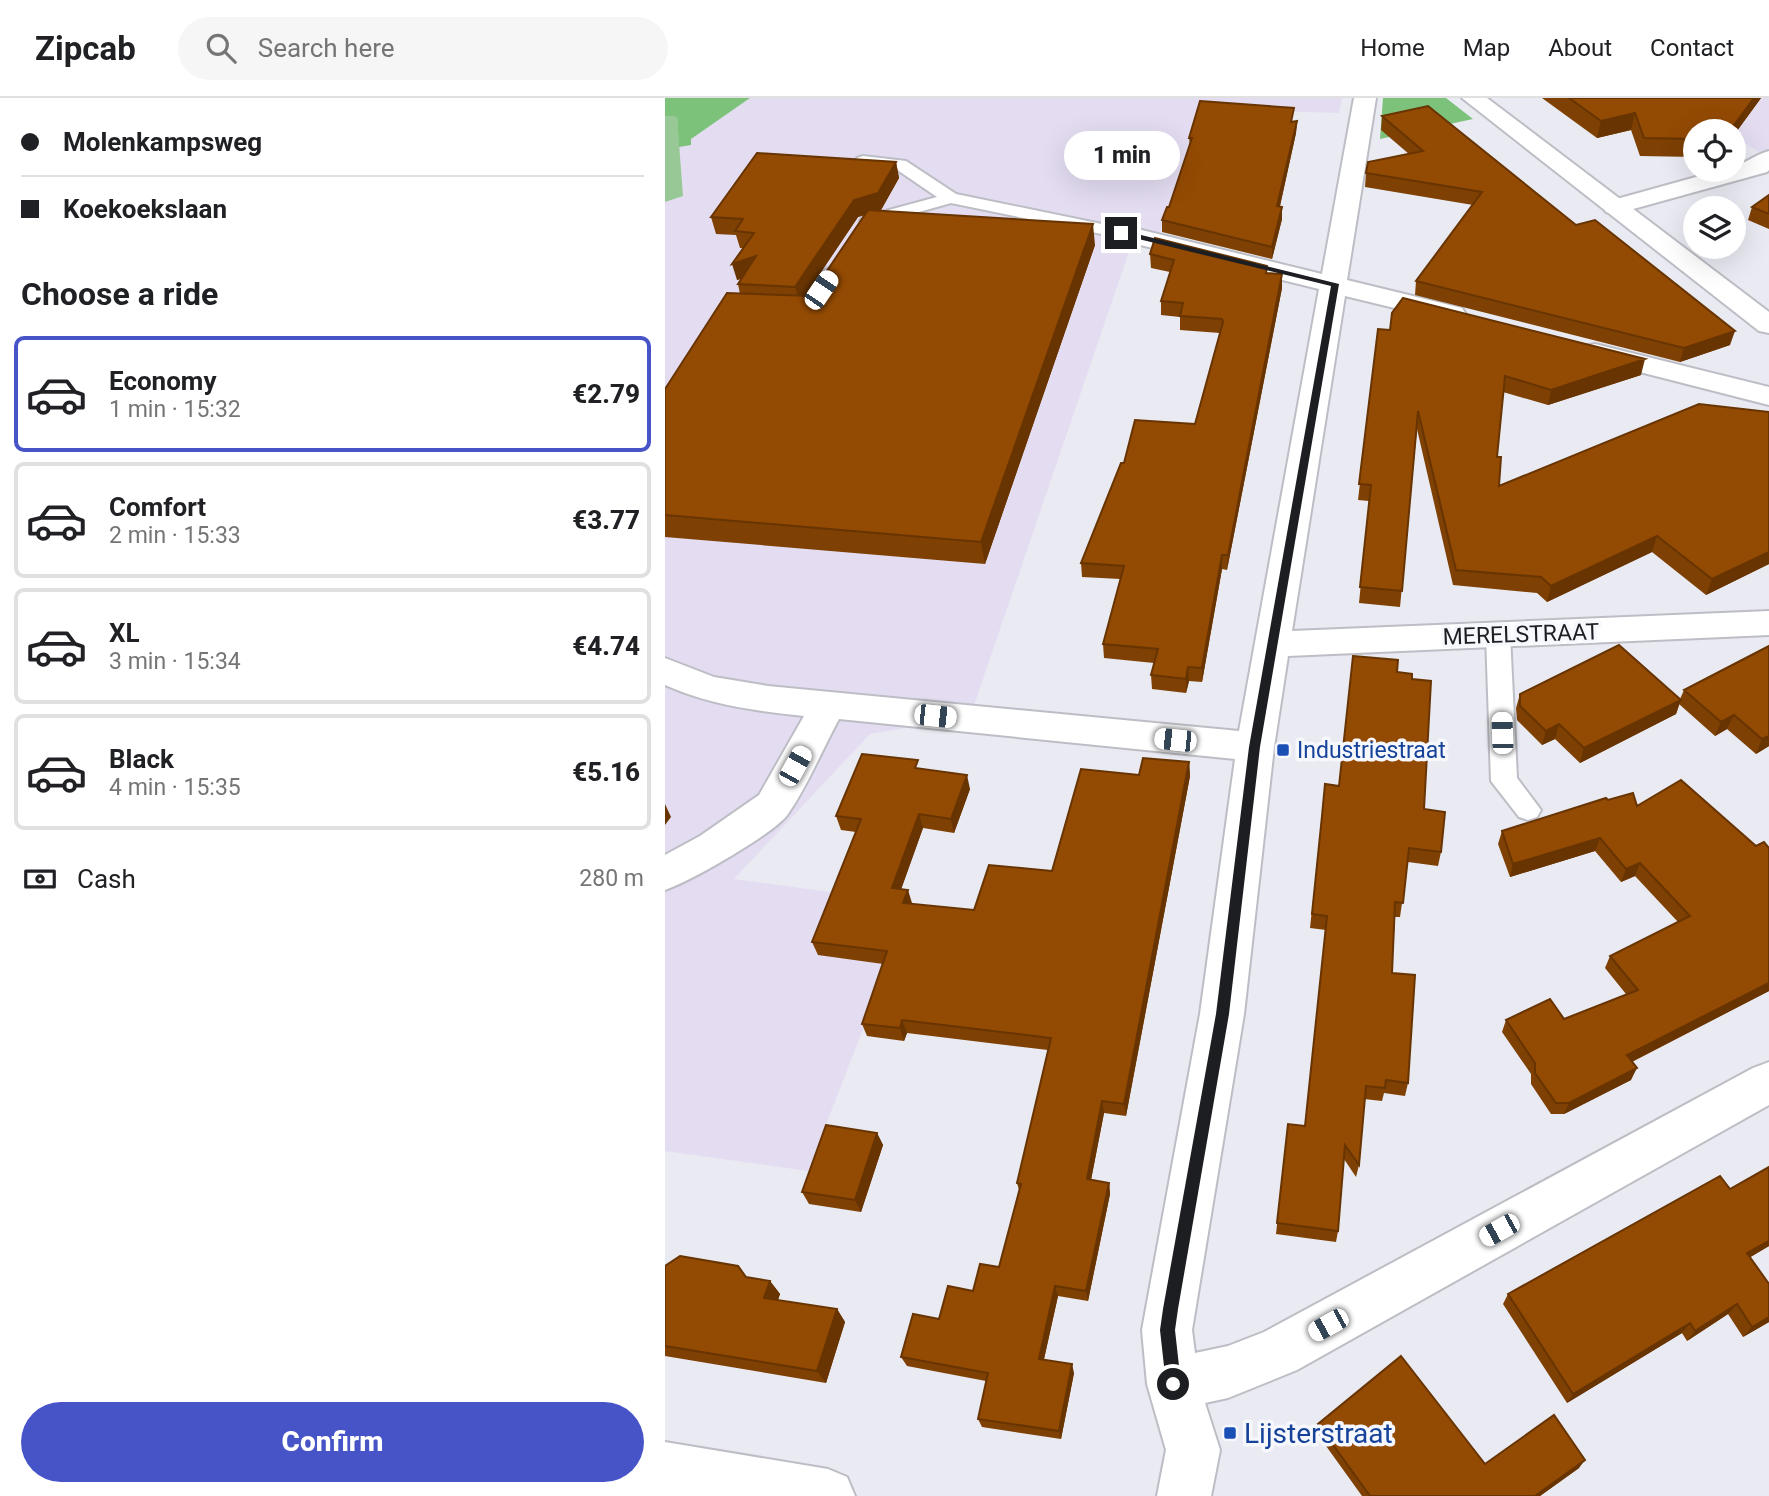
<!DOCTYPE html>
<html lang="en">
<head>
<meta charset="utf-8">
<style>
  body { margin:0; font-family:Roboto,sans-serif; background:#f6f6f6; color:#202124; height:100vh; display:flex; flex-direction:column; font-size:26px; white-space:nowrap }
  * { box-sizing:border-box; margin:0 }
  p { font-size:23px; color:#757577 }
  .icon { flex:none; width:38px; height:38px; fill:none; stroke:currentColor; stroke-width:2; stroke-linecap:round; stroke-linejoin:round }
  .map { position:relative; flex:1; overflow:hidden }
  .panel { display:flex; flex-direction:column; background:#fff; width:665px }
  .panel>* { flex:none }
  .banner { display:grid; align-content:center; height:154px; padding:0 21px; background:#fff }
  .tools { position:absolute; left:1018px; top:21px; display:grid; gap:14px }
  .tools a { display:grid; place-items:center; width:63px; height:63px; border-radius:50%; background:#fff; box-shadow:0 7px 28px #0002; font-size:35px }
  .end { position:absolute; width:32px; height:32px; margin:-16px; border:9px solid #1d1e21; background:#fff; box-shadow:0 0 0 4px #fff }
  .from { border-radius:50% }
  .bubble { position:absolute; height:49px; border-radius:24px; background:#fff; box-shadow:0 7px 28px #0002; font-size:23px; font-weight:800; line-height:49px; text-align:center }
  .car { position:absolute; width:21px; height:42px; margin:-21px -10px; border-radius:9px; box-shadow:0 0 5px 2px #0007; background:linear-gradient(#fff 24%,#345 0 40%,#fff 0 76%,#345 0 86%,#fff 0) }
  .banner b { display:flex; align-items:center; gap:24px; height:66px; font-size:26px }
  .banner b+b { border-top:2px solid #e0e0e0 }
  .banner i { width:18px; height:18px; background:#202124 }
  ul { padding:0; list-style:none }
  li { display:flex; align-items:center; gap:21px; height:116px; margin:0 14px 10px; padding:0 7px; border:4px solid #e0e0e0; border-radius:10px }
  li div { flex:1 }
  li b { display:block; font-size:26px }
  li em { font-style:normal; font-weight:800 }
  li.selected { border-color:#4654c8 }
  li>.icon { width:63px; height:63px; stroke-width:1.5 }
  h2 { padding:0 21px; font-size:32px; line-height:84px }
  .pay { display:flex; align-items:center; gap:18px; height:77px; padding:0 21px; font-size:26px }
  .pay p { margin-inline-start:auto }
  .cta { display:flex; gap:14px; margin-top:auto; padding:14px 21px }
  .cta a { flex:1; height:80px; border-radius:42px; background:#4654c8; color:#fff; font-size:28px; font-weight:800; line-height:80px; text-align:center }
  header { display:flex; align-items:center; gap:42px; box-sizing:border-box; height:98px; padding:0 35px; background:#fff; border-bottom:2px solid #e0e0e0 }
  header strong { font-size:33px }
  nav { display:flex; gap:38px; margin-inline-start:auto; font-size:24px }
  .search { width:490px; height:63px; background:#f6f6f6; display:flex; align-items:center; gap:18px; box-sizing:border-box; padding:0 24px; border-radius:38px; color:#757577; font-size:26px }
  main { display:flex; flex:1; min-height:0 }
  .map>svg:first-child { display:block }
  .industrial { fill:#e4ddf2 }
  .green { fill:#97c895 }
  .forest { fill:#7dc27b }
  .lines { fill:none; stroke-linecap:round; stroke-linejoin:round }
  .service-casing { stroke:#bdbec5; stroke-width:4 }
  .minor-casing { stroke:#bdbec5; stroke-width:4 }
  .tertiary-casing { stroke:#bdbec5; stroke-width:4 }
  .service { fill:#fff; fill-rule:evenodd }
  .minor { fill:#fff; fill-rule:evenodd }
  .tertiary { fill:#fff; fill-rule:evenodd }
  .wall { fill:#7e4003; fill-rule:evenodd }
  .shaded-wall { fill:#673402 }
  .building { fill:#934a03; stroke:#673402; stroke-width:2 }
  .route { fill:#1d1e21 }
  .transit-dot { fill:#1a4fb4; stroke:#f6f8fe; stroke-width:2.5 }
  .labels { text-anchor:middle; stroke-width:7; stroke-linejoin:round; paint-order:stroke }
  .street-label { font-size:23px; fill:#1d1e21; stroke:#f6f8fe }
  .transit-label { font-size:23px; fill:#164399; stroke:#f6f8fe; text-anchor:start }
  .near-transit-label { font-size:28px; fill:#164399; stroke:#f6f8fe; text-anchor:start }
</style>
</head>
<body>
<header>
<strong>Zipcab</strong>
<div class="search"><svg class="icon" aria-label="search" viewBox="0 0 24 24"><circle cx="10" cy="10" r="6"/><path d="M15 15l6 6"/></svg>Search here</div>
<nav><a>Home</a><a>Map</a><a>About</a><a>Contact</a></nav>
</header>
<main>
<section class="panel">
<div class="banner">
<b><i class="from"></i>Molenkampsweg</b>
<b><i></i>Koekoekslaan</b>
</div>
<h2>Choose a ride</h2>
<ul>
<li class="selected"><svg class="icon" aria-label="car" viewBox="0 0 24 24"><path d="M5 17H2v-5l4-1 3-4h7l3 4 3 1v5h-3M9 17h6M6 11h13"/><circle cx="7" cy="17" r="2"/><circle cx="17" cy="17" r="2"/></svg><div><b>Economy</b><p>1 min · 15:32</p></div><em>€2.79</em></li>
<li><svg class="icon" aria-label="car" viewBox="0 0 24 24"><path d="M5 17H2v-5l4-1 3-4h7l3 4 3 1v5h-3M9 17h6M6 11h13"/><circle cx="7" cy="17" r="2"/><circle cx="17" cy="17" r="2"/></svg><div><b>Comfort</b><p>2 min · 15:33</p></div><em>€3.77</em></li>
<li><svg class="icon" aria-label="car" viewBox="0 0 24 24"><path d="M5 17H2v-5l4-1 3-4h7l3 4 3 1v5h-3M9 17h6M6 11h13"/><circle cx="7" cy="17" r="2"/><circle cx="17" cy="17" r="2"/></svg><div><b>XL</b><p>3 min · 15:34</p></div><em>€4.74</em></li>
<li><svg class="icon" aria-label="car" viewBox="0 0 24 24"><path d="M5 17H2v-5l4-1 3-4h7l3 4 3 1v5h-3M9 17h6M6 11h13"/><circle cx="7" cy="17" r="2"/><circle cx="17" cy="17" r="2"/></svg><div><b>Black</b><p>4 min · 15:35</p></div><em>€5.16</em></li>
</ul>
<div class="pay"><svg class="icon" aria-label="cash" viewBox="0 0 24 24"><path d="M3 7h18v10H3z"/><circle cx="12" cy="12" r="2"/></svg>Cash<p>280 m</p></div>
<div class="cta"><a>Confirm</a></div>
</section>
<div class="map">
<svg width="1104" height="1398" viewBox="0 0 1104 1398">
  <rect width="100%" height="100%" fill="#e9eaf2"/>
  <path class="industrial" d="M0 0H677L674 15 537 11 495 135 467 145 305 619 205 636 69 781 247 805 143 1073 0 1053Z
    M1010 0H1104V60L1069 39V33Z"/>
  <path class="green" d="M0 18 12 19 18 98 0 104Z"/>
  <path class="forest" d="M0 0H85L26 41V47L14 49 12 19 0 18Z
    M718 0H781L808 21 715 41Z"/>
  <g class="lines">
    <g class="service-casing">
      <path id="service" d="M198 58 241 63 291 96 456 130 465 135 456 140 286 105 204 128 198 127 195 123 198 119 272 99 231 71 192 66 190 63 192 60Z
        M833 529 841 531 845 537 852 680 876 712 872 719 863 722 854 719 826 683 821 537 825 531Z"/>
    </g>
    <g class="minor-casing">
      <path id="minor" d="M689 0H711L682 182 797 210 801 216 797 222 787 224 680 198 627 533 1104 513V537L623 558 609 649 579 916 527 1232 530 1255 563 1248 599 1234 1088 970 1104 964V1007L632 1272 563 1300 540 1305 555 1352 546 1398H492L501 1352 482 1286 477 1232 535 916 570 661 174 621C157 652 143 687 123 716 109 736 24 784 0 792V757L35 738 94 697 139 618C91 613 45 607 0 587V560L49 579 103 588 574 633 654 191 447 140 443 135 447 130 456 127 657 176Z
        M1104 53V72L1102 74 950 116 941 114 938 109 941 104 1056 72H1069V68C1082 65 1091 56 1104 53Z
        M930 246 1104 289V307L920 260 916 254 920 248Z
        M0 1344 163 1371 182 1379 190 1398H0Z"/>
    </g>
    <g class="tertiary-casing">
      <path id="tertiary" d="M797 0H822L1104 214V235L1094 233Z"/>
    </g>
    <use href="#service" class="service"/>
    <use href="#minor" class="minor"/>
    <use href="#tertiary" class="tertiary"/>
  </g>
  <path class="wall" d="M877 0H1096L1069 37V33H1031V59L975 58 966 32 932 40Z
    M717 18 911 127 1065 247 1015 264 750 197 751 183 808 107 700 89 701 75 744 56 716 32Z
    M632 23 631 35 615 108 617 121 607 161 497 134V122L504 109 525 47 524 40Z
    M231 64 234 80 216 112H214L430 147 320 466 0 439V291L75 196 73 186 76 181 72 182 78 150H75L71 137 51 136 46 119ZM199 117 145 198H140L193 119Z
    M1104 97V131L1083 122 1087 109Z
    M485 156 602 175 617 176V190L562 472 557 471 537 584 524 583 521 595 487 591 486 577 489 565 439 560 438 546 455 481 417 479 416 465 459 365 530 326 555 235 515 232V219L496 217V203L505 174 486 170Z
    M713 231 976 277 883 307 838 294 832 359 834 388 1104 314V466L1041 497 987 454 882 504 872 495 788 487 752 331 735 509 694 505 704 403 693 402Z
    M1104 548V648L1091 656 1062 631 1050 638 1014 606 1011 616 915 665 890 641 877 647 852 622 851 610 855 596 1015 601 1019 592Z
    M732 574 759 711 776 754 773 768 743 764 735 819H730L727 875 743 985 740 998 719 995 717 1003 699 1001 694 1067 691 1079 679 1061 673 1133 671 1144 611 1136 623 1026 640 1028 661 832 645 830 657 718 674 688Z
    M524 664 525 678 461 1018 439 1015 426 1082 444 1085 445 1096 423 1203 393 1198 379 1261 409 1275 396 1341 317 1329 313 1321 321 1283 242 1268 236 1259 274 1221 308 1193 334 1169 354 1092 352 1085 383 952 242 935 239 943 202 938 197 926 218 866 153 857 147 844 191 734 176 732 171 718 255 671 305 691 289 735 258 730 236 791 247 806 309 812 387 773 474 677Z
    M943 702 972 708 1091 748 1104 750V893L967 964 966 982 899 1016H886L866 986V976L837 934 841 922 899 921 961 896 940 870 945 858 1013 824 970 778 956 784 930 753 845 779 833 746 837 733Z
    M212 1035 218 1047 196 1114 144 1106 137 1094Z
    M1104 1069V1148L1085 1159 1104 1186V1224L1078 1239 1063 1216 1022 1243 1017 1235 902 1305 838 1206 843 1196 1065 1091Z
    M0 1168 105 1183 115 1196 113 1202 172 1211 180 1224 161 1285 0 1258Z
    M653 1326 820 1366 914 1370 875 1398H697L651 1334Z"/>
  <path class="shaded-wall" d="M1089 0H1096L1069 37V33H1057Z
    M970 15 966 32 932 40 936 23Z
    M632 23 631 35 612 121V108Z
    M231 64 234 80 216 112 193 119 135 205 130 189 189 102Z
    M617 109V121L607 161V149Z
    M428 126 430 147 320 466 316 444Z
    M91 158 96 174 72 182 67 166Z
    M617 176V190L562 472 563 457Z
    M1070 233 1065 247 1015 264 1019 250Z
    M980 261 976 277 883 307 886 292Z
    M992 438 987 454 882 504 886 488Z
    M1104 454V466L1041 497 1047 481Z
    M557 457V471L537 584V570Z
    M523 569 524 583 521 595V581Z
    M1016 602 1011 616 915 665 919 650Z
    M1069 617 1062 631 1050 638 1056 624Z
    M894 626 890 641 877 647 881 633Z
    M1104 638V648L1091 656 1097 641Z
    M524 664 525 678 461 1018 459 1006Z
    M302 677 305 691 289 735 286 721Z
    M0 706 6 719 0 727Z
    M254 716 258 730 232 803 227 790Z
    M935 740 930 753 845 779 848 766Z
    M975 765 970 778 956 784 961 771Z
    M243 792 247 805H238Z
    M1104 885V893L956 969 962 957Z
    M237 922 242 935 239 943 235 930Z
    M972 970 966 982 899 1016 904 1005Z
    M437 1003 439 1015 424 1092 422 1081Z
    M212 1035 218 1047 196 1114 190 1102Z
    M444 1085 445 1096 423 1203 421 1193Z
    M1104 1143V1148L1074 1166 1082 1155Z
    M105 1183 115 1196 109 1213 99 1200Z
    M390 1188 393 1198 377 1270 374 1261Z
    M1072 1206 1063 1216 1022 1243 1030 1233Z
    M172 1211 180 1224 161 1285 152 1273Z
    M1104 1219V1224L1078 1239 1087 1229Z
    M1025 1225 1017 1235 902 1305 908 1296Z
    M407 1266 409 1275 396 1341 394 1333Z
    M920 1362 914 1370 875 1398H870Z"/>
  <path class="building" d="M904 0H1089L1069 27 1057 32 1058 33H1031V41L979 40 970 15 936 23Z
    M535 3 629 10 626 24 632 23 612 108 617 109 607 149 497 122 502 109H504L527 40H524Z
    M763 8 911 127 930 122 1070 233 1019 250 751 183 817 94 701 75 703 64 758 53 717 18Z
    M92 55 231 64 213 95 189 102 130 189 73 186 91 158 67 166 89 135 70 133 78 121 46 119Z
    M1104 97V116L1087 109Z
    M203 112 428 126 316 444 0 417V291L62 195 145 198Z
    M490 140 602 168 601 175 617 176 563 457H557L537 570 523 569 521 581 486 577 493 551 438 546 459 468 416 465 456 365H459L470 322 530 326 558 224 557 221 515 218 518 205 496 203 509 162 485 156Z
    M738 200 980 261 886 292 840 278 832 359H836L834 388 1034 306 1104 314V454L1047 481 992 438 886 488 876 479 791 472 753 313 737 493 695 489 706 387 694 386 713 231 725 232 727 215Z
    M954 547 1016 602 919 650 894 626 881 633 855 608V596Z
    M1104 548V638L1097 641 1069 617 1056 624 1019 592Z
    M688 558 733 562 732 574 747 576V581L766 583 759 711 780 714 776 754 744 750 738 805 730 804 727 875 750 877 743 985 721 982 720 990 701 988 694 1067 680 1047 673 1133 612 1125 623 1026 640 1028 662 818 647 816 657 718 660 686 674 688Z
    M197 656 253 662 250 670 302 677 286 721 254 716 227 790 243 792 238 805 309 812 324 767 387 773 416 671 474 677 478 660 524 664 459 1006 437 1003 422 1081 444 1085 421 1193 390 1188 374 1261 407 1266 394 1333 313 1321 323 1275 236 1259 248 1216 274 1221 283 1188 308 1193 315 1166 334 1169 356 1086 352 1085 386 940 237 922 235 930 197 926 222 853 147 844 196 721 171 718Z
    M1016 682 1091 748 1099 744 1104 750V885L962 957 972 970 904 1005H891L870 975V965L841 922 885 901 899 921 973 892 945 858 1025 818 975 765 961 771 935 740 848 766 837 733 941 700 943 702 968 695 972 708Z
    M161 1027 212 1035 190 1102 137 1094Z
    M1104 1069V1143L1082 1155 1104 1186V1219L1087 1229 1072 1206 1030 1233 1025 1225 908 1296 843 1196 1055 1078 1065 1091Z
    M15 1158 73 1168 81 1179 105 1183 99 1200 172 1211 152 1273 0 1248V1168Z
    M736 1258 820 1366 889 1317 920 1362 870 1398H705L653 1326Z"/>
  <path class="route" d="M456 132 674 186 595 649 564 916 513 1211 510 1232 516 1286 514 1291 508 1293 503 1291 501 1286 495 1232 498 1211 551 916 584 649 666 188 453 136Z"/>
  <g class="transit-dot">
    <rect x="611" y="645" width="14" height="14" rx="3.5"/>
    <rect x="558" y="1328" width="14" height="14" rx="3.5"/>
  </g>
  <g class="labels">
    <g class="street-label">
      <text transform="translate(856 536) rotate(-2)" y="8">MERELSTRAAT</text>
    </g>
    <g class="transit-label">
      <text x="632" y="660">Industriestraat</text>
    </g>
    <g class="near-transit-label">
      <text x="579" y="1345">Lijsterstraat</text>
    </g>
  </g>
</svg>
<div class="tools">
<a><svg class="icon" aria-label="locate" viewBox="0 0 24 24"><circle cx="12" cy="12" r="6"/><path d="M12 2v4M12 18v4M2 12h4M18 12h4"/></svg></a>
<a><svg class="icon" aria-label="layers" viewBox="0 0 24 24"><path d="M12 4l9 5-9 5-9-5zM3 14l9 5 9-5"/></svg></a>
</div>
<i class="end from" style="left:508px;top:1286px"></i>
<i class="end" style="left:456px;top:135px"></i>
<div class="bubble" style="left:399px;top:33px;width:116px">1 min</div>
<i class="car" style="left:156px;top:192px;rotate:34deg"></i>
<i class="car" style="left:270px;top:618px;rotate:96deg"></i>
<i class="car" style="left:837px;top:635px;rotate:358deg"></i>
<i class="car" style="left:510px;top:642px;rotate:276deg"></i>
<i class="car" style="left:130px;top:668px;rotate:29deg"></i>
<i class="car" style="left:834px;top:1132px;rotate:241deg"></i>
<i class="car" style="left:663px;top:1227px;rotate:241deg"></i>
</div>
</main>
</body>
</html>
